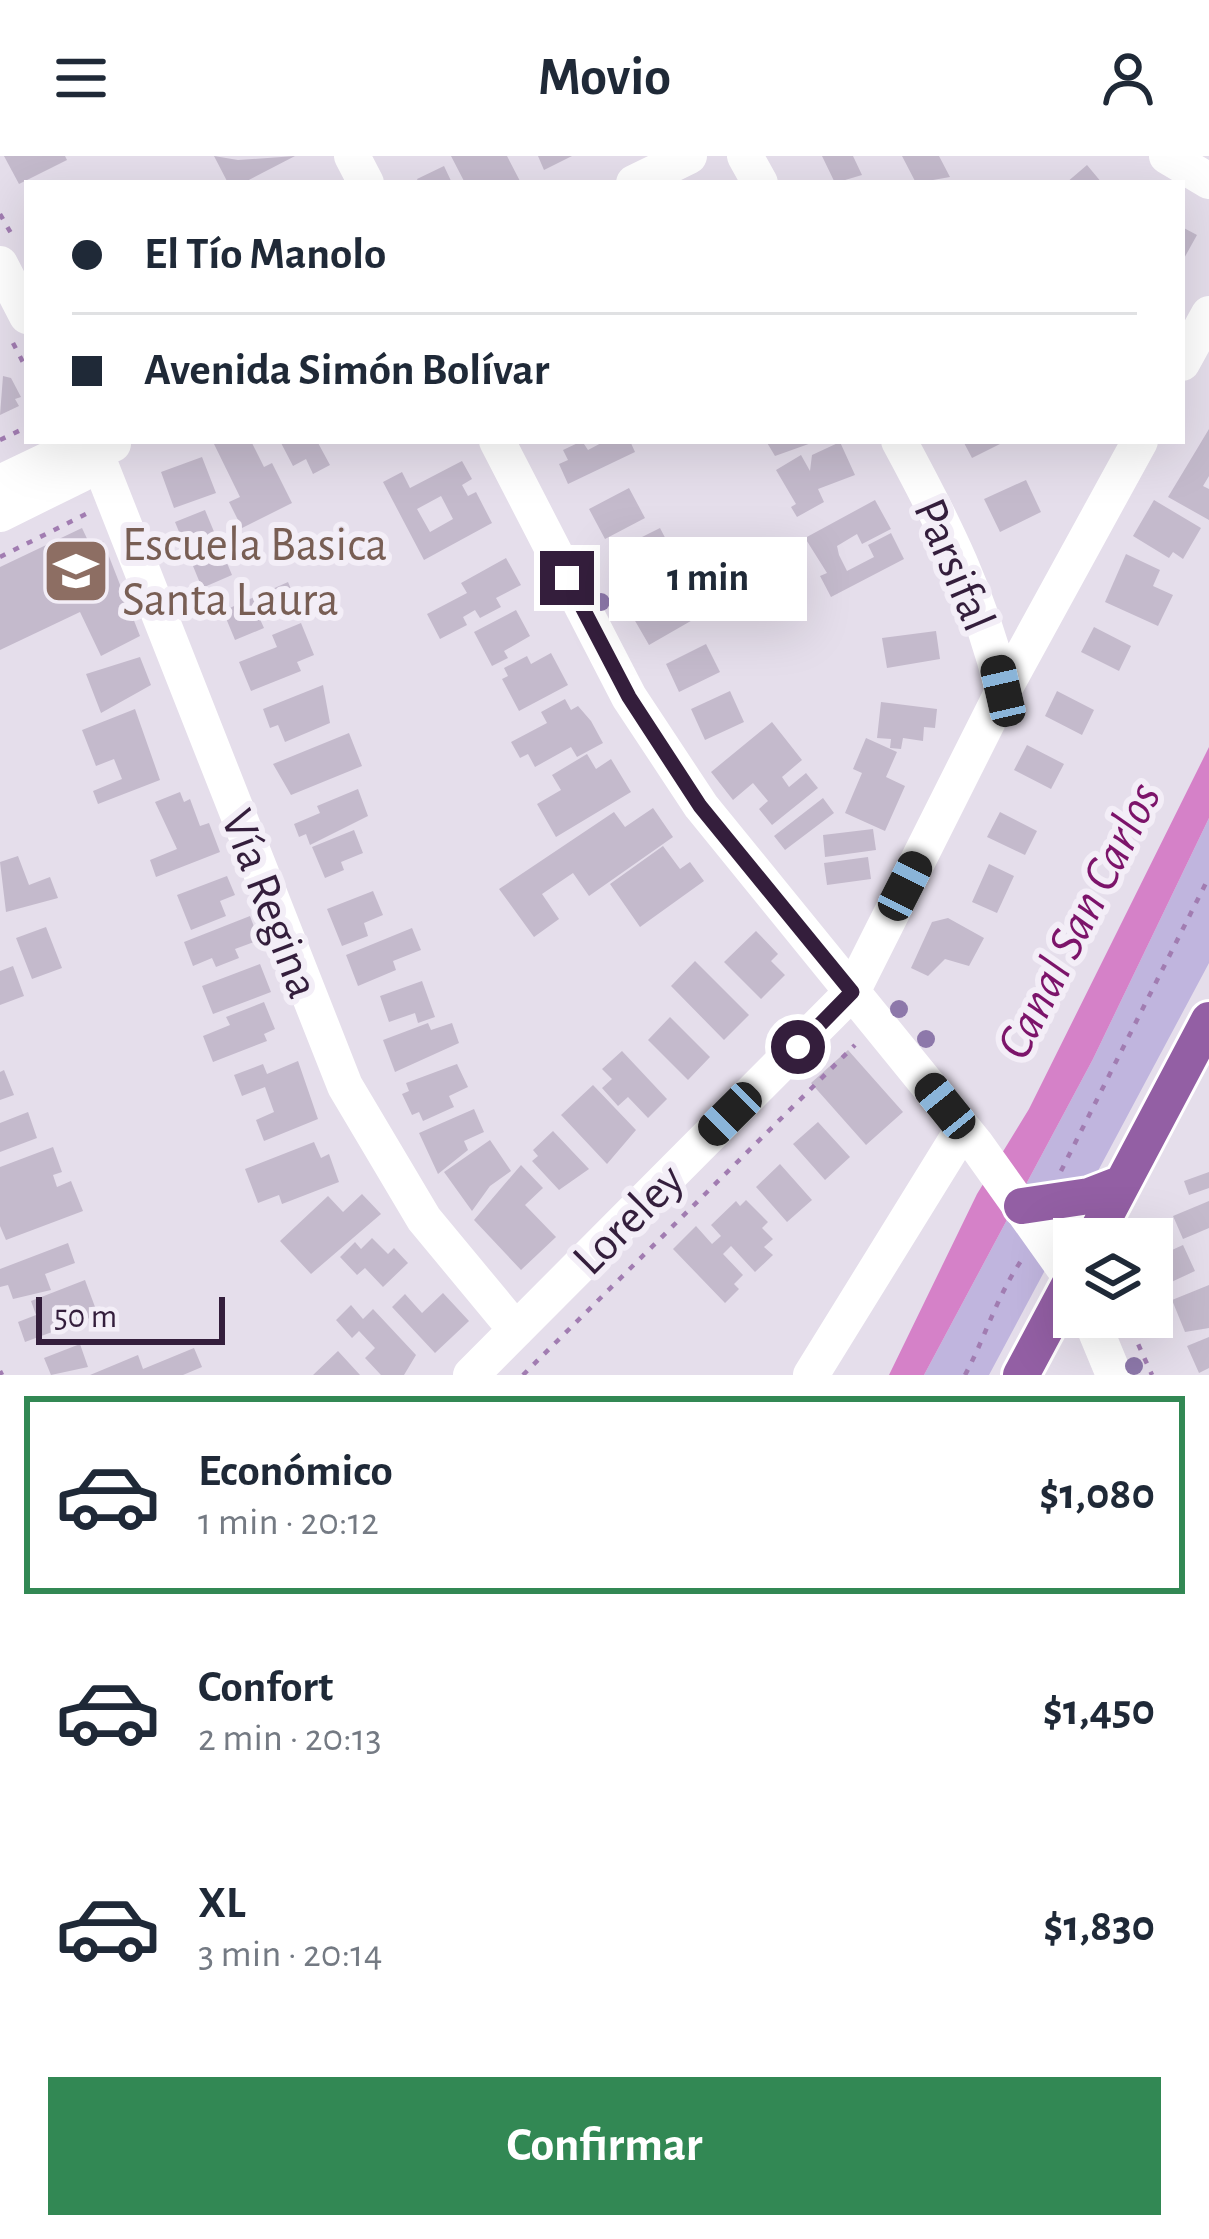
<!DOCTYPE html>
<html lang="es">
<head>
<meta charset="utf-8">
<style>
  body { margin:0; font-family:"Alegreya Sans",sans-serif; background:#f6f6f7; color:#1f2937; height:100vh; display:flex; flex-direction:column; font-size:45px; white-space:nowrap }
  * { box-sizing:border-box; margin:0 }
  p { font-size:39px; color:#747a83 }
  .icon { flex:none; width:66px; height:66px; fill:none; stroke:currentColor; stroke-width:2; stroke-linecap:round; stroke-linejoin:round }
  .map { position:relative; height:1219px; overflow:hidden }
  .drawer { display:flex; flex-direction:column; background:#fff; flex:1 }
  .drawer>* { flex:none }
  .guide { position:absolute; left:24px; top:24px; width:1161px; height:264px; border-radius:0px; box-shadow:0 12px 48px #0002; display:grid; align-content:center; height:264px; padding:0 48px; background:#fff }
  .controls { position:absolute; left:1053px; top:1062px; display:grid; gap:24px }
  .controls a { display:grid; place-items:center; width:120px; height:120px; border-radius:0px; background:#fff; box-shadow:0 12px 48px #0002; font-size:60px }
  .scale { position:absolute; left:36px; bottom:30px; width:189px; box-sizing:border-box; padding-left:12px; border:6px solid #341e3c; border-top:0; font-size:33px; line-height:42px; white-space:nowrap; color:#341e3c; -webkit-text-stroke:9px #f3eef7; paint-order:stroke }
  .end { position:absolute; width:54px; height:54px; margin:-27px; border:15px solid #341e3c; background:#fff; box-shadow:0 0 0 6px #fff }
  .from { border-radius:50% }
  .bubble { position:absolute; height:84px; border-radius:0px; background:#fff; box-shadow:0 12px 48px #0002; font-size:39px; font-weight:700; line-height:84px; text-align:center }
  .car { position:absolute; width:36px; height:72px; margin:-36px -18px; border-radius:15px; box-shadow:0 0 9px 3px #0007; background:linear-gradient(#222 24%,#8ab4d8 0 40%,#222 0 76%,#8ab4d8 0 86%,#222 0) }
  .guide b { display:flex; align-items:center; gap:42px; height:114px; font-size:45px }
  .guide b+b { border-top:3px solid #e0e1e3 }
  .guide i { width:30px; height:30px; background:#1f2937 }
  ul { padding:21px 0 0; list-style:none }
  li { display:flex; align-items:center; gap:36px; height:198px; margin:0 24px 18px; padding:0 24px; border:6px solid transparent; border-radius:0px }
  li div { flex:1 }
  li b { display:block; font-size:45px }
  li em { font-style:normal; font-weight:700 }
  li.active { border-color:#328854 }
  li>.icon { width:108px; height:108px; stroke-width:1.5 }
  .primary-button { display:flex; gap:24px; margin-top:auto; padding:24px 48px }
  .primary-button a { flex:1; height:138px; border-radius:0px; background:#328854; color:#fff; font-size:48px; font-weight:700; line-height:138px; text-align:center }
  header { display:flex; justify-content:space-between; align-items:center; height:156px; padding:0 48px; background:#fff; font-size:54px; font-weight:700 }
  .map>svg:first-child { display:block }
  .green { fill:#c0b5de }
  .water { fill:#d581c8 }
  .building { fill:#c4bacc; fill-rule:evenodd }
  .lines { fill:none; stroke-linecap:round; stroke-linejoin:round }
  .major-casing { stroke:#fff; stroke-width:42 }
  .path { stroke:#a17cb1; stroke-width:4.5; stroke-dasharray:6 9; stroke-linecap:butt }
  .minor { stroke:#fff; stroke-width:36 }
  .major { stroke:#935fa4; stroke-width:36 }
  .tree { fill:#8d78aa }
  .route { stroke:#341e3c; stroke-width:15 }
  .labels { text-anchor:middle; stroke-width:12; stroke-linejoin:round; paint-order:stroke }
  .education-label { font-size:48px; fill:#785e54; stroke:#f3eef7; text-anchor:start }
  .street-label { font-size:48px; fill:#341e3c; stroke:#f3eef7 }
  .water-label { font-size:51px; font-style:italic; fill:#7c146a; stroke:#f3eef7 }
</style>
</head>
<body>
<header><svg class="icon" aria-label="menu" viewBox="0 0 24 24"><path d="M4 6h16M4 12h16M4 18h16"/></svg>Movio<svg class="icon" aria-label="person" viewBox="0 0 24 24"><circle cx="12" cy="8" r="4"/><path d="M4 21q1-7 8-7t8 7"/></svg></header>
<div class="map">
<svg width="1209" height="1219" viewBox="0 0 1209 1219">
  <rect width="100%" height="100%" fill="#e5deeb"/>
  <path class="green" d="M1209 662V807L989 1219H924L1093 903Z"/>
  <path class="water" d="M1209 591V662L1093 903 924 1219H889L977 1038 1029 953Z"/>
  <path class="building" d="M4 0H65L67 4 19 28Z
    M214 0 238 4 295 0 243 27H228Z
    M451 0H507L521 27H465Z
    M538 0H572L544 14Z
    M822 0H853L862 19 835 27Z
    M902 0H939L950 21 916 27Z
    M1087 9 1102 27H1066Z
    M444 10 452 27H419L417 23Z
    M1182 71 1197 79 1182 106Z
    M3 220 11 222 21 241 15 243 19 250 0 259Z
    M1209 273V320L1203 330 1209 333V364L1168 341Z
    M220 285H251L264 311 272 307 292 347 242 372 229 346 240 341 214 288Z
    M280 285H317L330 309 313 318 306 303 293 310Z
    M582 285 588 294 605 285H630L635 296 568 328 559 308 568 304 563 294Z
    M766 285H817L775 300Z
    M963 285H1006L972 302Z
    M840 286 855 319 818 333 824 346 797 361 791 351 796 348 776 314 801 299 810 315 812 299Z
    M202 301 216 337 174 352 161 316Z
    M462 305 472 323 462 329 468 340 476 336 492 367 424 404 383 326 402 316 410 332ZM441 340 453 363 430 376 417 353Z
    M1026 324 1041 356 1000 376 984 343Z
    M629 332 645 362 605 383 589 353Z
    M875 344 891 373 862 388 857 378 837 390 839 399 847 415 874 401 868 389 891 377 904 403 831 441 820 420 827 417 805 382Z
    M1154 344 1201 372 1183 403 1173 396 1169 402 1133 380Z
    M205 354 232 419 202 432 175 366Z
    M82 372 91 391 103 385 140 480 101 500 80 456 0 494V411Z
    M660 372 683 416 653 431 648 421 624 433 612 410 643 394 638 383Z
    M1126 398 1160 414 1153 430 1173 439 1158 470 1105 446Z
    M506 402 521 429 496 442 501 451 480 462 475 454 463 461 467 469 440 483 427 458 467 437 461 427Z
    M288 426 296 445 259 461 264 472 235 484 223 455Z
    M681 436 696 462 649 489 634 463Z
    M516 454 530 480 504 495 508 502 492 510 474 476Z
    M301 467 314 499 297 506 301 515 251 535 239 506 277 491 272 479Z
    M1094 471 1131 490 1119 515 1081 496Z
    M936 475 940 503 887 512 882 482Z
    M706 488 720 516 679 536 666 508Z
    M551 497 568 529 519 555 502 523 508 520 504 512 527 500 531 508Z
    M140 501 151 529 101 557 86 518Z
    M323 529 330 567 285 586 278 569 270 572 263 553Z
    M730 535 744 566 705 584 691 553Z
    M1057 535 1094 554 1082 579 1045 560Z
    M565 543 571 554 578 550 591 565 603 587 577 601 571 591 535 611 528 598 520 602 511 586 547 567 541 556Z
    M881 546 937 553 935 572 924 571 923 585 903 582 901 593 890 592 891 583 877 582Z
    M135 553 160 624 98 648 93 635 122 623 114 603 96 610 82 574Z
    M772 566 802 604 782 621 789 631 806 617 818 632 772 669 759 653 768 645 753 627 733 644 711 616Z
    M349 577 362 610 291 639 273 608Z
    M866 582 897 596 886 621 905 630 885 675 845 657 862 617 853 613Z
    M1027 589 1064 608 1051 633 1014 614Z
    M587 598 596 613 611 603 631 636 556 681 537 648 561 634 552 619Z
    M358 633 368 660 310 689 306 678 299 681 294 668 320 657 317 650Z
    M180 636 184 646 190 643 200 670 209 667 220 696 156 721 150 704 177 693 155 646Z
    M823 642 834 657 785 694 774 680Z
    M653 652 673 681 589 740 573 717 542 738 559 763 534 781 499 733 614 656 625 671Z
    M1000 656 1037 675 1025 699 987 681Z
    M873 673 876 694 825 701 823 679Z
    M354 674 363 697 341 706 344 714 325 722 312 691Z
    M663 690 680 713 690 706 704 725 640 771 610 728Z
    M18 700 29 729 50 721 58 742 6 756 0 706Z
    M868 701 871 723 827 729 824 707Z
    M989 708 1014 720 997 757 972 746Z
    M227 720 235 739 220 745 226 760 191 774 177 739Z
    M373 735 383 759 364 767 368 780 342 790 327 753Z
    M250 760 259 784 235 793 239 802 216 811 212 802 193 810 184 786Z
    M948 762 984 782 969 810 945 803 928 820 911 812 932 766Z
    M46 771 62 812 32 823 16 782Z
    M412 772 421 794 393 805 396 814 358 830 346 799Z
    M756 775 778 798 771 805 785 819 761 843 724 806Z
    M695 805 749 859 724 884 671 830Z
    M260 808 271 836 213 858 202 830Z
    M13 810 24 840 0 849V815Z
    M422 825 435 861 418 867 415 857 389 866 380 840Z
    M264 846 275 873 264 878 267 885 213 906 203 880 230 869 226 861Z
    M670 861 710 901 688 924 648 884Z
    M428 867 431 874 452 867 459 887 395 916 383 884Z
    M848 894 903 956 866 989 811 927Z
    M622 895 667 943 648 962 628 941 618 950 602 932 612 923 602 913Z
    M298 905 318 963 264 985 256 964 274 956 265 931 242 940 234 919 263 908 267 918Z
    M457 908 468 931 449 940 454 951 423 965 419 956 412 959 402 938 409 935 406 927Z
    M4 914 14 939 0 944V916Z
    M593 929 636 974 607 1008 561 959Z
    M474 953 484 976 464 985 468 994 438 1018 419 977Z
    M28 956 37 982 0 996V967Z
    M818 966 850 1001 825 1024 793 988Z
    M553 975 589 1013 559 1034 532 1005 538 1000 533 994Z
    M490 984 511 1015 490 1030 472 1055 444 1016Z
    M314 986 321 1002 329 998 339 1026 282 1048 279 1039 258 1047 245 1013Z
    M53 991 62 1016 53 1019 57 1031 71 1025 83 1055 6 1084 0 1070V1011Z
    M780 1008 812 1044 787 1066 756 1031Z
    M521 1009 543 1032 525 1049 556 1081 521 1114 474 1064Z
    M1209 1016V1032L1189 1039 1184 1025Z
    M362 1038 381 1058 311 1118 280 1085 328 1040 343 1056Z
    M746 1044 768 1066 762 1072 773 1083 764 1091 773 1099 755 1116 731 1090 723 1098 743 1119 734 1128 739 1133 725 1147 673 1093 696 1070 712 1088 721 1080 711 1069 736 1045 740 1050Z
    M1209 1045V1072L1183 1083 1173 1060Z
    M372 1082 388 1098 394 1092 408 1107 383 1131 365 1112 357 1119 340 1101 355 1086 361 1093Z
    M68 1087 75 1107 45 1118 51 1134 13 1143 8 1129 0 1131V1113Z
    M1183 1089 1195 1115 1152 1135V1103Z
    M85 1124 98 1159 25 1186 18 1166 36 1159 31 1145Z
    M1209 1129V1172L1185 1176 1172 1144Z
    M443 1137 469 1165 435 1197 392 1151 405 1138 422 1157Z
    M351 1149 363 1163 373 1153 416 1199 404 1219H381L365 1202 375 1192 359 1175 352 1182 336 1164Z
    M1209 1181V1212L1199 1217 1187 1190Z
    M80 1188 88 1211 51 1219 44 1202Z
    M194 1192 202 1211 183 1219H90L138 1199 143 1213Z
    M338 1195 360 1219H313Z"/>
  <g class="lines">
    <g class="major-casing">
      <path id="major" d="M1022 1050 1089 1040 1120 1028
        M1093 1083 1209 864
        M1021 1219 1074 1120"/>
    </g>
    <path class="path" d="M0 58 12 79
      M13 187 27 214
      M0 284 27 271
      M0 401 86 358
      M1061 1015 1209 721
      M1126 1161 1152 1219
      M0 1215 2 1219
      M523 1219 855 889
      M965 1219C987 1178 996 1141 1023 1102"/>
    <path class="minor" d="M352 0 366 27
      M745 0 760 27
      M1167 0 1209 25
      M634 27 689 0
      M0 108 27 160
      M1182 207 1209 158
      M91 285 345 930 424 1063 516 1174
      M497 285 629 541 701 650 975 987 1074 1126
      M899 285C945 370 980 440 1003 535
      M0 327 69 294 97 295 113 288
      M0 358 81 318 97 295
      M1090 1161 1114 1219
      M471 1219 852 836 1003 535 1140 285
      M811 1219 963 973"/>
    <use href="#major" class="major"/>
  </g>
  <g class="tree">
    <circle cx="601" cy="446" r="9"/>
    <circle cx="899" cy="853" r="9"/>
    <circle cx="926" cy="883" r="9"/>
    <circle cx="1134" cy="1210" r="9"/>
  </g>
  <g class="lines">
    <path class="route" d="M567 422 629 541 700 650 852 836 798 891"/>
  </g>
  <defs>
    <g id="school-square" transform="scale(3.45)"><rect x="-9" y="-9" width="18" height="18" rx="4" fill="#8d6e63" stroke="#f3eef7"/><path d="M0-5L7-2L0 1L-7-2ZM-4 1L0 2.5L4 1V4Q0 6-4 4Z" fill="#fff"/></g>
  </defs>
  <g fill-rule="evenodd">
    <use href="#school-square" x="76" y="415"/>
  </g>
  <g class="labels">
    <g class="education-label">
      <text x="122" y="404">Escuela Basica<tspan x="122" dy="55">Santa Laura</tspan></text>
    </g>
    <g class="street-label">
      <text transform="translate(956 408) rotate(67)" y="17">Parsifal</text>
      <text transform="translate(272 747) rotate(69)" y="17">Vía Regina</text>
      <text transform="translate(627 1062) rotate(-45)" y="17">Loreley</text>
    </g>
    <g class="water-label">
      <text transform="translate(1077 764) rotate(-63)" y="18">Canal San Carlos</text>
    </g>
  </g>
</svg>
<div class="controls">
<a><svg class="icon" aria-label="layers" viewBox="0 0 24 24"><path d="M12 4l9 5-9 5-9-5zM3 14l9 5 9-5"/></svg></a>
</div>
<div class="scale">50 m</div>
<i class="end from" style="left:798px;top:891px"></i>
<i class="end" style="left:567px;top:422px"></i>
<div class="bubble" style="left:609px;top:381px;width:198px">1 min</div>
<i class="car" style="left:1003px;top:535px;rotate:347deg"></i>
<i class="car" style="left:905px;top:730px;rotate:27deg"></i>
<i class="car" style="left:945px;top:950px;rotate:321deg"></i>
<i class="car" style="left:730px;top:958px;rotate:225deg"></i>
<div class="guide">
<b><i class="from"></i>El Tío Manolo</b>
<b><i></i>Avenida Simón Bolívar</b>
</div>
</div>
<section class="drawer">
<ul>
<li class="active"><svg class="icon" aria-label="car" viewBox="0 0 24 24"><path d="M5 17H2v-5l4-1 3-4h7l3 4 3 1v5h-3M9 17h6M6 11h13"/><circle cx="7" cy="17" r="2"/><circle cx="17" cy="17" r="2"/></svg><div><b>Económico</b><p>1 min · 20:12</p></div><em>$1,080</em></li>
<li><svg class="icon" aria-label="car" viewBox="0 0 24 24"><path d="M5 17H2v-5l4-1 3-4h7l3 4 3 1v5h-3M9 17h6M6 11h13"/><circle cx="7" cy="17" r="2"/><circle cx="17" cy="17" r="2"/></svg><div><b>Confort</b><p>2 min · 20:13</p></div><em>$1,450</em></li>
<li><svg class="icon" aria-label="car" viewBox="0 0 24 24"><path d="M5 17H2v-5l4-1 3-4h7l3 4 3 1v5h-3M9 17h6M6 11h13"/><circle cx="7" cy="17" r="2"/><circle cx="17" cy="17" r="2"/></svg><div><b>XL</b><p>3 min · 20:14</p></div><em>$1,830</em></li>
</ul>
<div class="primary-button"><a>Confirmar</a></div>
</section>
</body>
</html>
